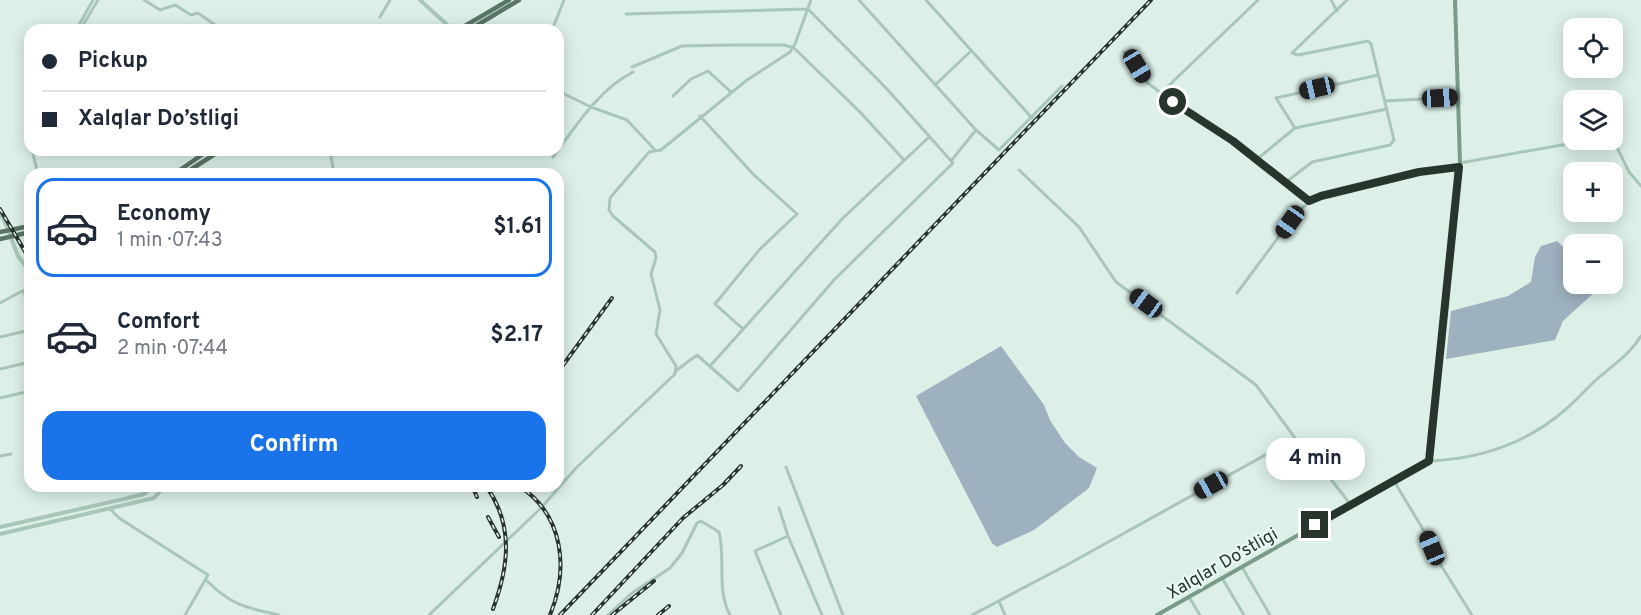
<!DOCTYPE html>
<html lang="en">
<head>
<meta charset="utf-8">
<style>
  body { margin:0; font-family:Overpass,sans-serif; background:#f2f2f3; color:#1f2937; height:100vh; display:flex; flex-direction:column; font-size:22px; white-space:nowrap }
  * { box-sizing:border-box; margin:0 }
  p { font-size:20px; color:#747a83 }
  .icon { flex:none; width:33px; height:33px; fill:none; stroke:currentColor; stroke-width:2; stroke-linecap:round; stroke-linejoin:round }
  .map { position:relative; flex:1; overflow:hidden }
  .details { position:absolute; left:24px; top:168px; width:540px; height:324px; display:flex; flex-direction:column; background:#fff; border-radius:18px; box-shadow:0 3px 15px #0003 }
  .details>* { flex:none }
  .guide { position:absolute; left:24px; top:24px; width:540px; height:132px; border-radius:18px; box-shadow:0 3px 15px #0003; display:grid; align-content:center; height:132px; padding:0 18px; background:#fff }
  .tools { position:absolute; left:1563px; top:18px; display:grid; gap:12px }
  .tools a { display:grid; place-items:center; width:60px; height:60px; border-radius:12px; background:#fff; box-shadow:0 3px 15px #0003; font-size:30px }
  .end { position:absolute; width:27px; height:27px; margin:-14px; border:8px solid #28352d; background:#fff; box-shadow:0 0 0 3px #fff }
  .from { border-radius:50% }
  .bubble { position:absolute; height:42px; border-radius:18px; background:#fff; box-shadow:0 3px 15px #0003; font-size:20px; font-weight:700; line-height:42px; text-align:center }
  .car { position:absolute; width:18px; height:36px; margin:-18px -9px; border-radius:8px; box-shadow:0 0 4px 2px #0007; background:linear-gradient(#222 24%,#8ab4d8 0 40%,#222 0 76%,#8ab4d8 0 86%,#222 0) }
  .guide b { display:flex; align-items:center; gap:21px; height:57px; font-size:22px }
  .guide b+b { border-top:2px solid #e0e1e3 }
  .guide i { width:15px; height:15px; background:#1f2937 }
  ul { padding:10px 0 0; list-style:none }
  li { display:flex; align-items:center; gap:18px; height:99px; margin:0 12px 9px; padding:0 6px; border:3px solid transparent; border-radius:18px }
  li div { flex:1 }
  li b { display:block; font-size:22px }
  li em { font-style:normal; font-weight:700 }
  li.current { border-color:#1a73e8 }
  li>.icon { width:54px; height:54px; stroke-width:1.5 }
  .action { display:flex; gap:12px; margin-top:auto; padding:12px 18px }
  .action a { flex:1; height:69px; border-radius:18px; background:#1a73e8; color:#fff; font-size:24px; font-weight:700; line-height:69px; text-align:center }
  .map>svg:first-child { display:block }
  .green { fill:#9db1be }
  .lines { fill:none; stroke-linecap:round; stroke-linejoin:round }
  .minor { stroke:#a9c7b9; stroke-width:3 }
  .tertiary { stroke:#a9c7b9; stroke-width:4 }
  .secondary { stroke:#7a9b88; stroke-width:4 }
  .primary { stroke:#5a7665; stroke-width:4.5 }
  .rail-casing { stroke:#28352d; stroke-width:4 }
  .rail { stroke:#e8f8f2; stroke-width:1.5; stroke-dasharray:4.5; stroke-linecap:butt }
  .route { stroke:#28352d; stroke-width:8 }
  .labels { text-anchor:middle; stroke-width:4.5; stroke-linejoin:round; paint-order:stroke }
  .street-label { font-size:18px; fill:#28352d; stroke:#e8f8f2 }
</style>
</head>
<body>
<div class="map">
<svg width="1641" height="615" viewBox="0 0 1641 615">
  <rect width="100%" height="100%" fill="#dcf0e8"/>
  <path class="green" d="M1557 241 1573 256 1574 284H1598L1596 291 1563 321 1555 340 1446 359 1451 311 1508 296 1531 282 1535 257 1541 246Z
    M1001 346 1044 405 1050 420 1065 443 1079 457 1097 468 1089 488 1034 530 997 547 992 543 916 396Z"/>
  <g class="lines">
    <path class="minor" d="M144 0 160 10 175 5 191 15 198 13 222 30
      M859 0 976 130 999 150 1062 86
      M926 0 1032 118
      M1331 0 1337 11
      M626 14 808 9 887 89 953 163 834 280 738 391 697 355 677 370
      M380 17 390 0
      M76 30 93 0
      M80 30 98 0
      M552 30 564 0
      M1124 52 1137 66 1145 81 1185 111 1233 141 1309 201
      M632 67 682 46 731 45H784L794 48 860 112 904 160
      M935 85 971 51
      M558 91 591 107 627 120 655 150
      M1161 93 1258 0
      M673 96 691 79 708 71 731 92
      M1385 101 1458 97
      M30 111 27 126 30 141
      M700 116 753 174 797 214 760 249 715 304 743 329
      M1295 128 1276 98 1378 75
      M1612 137 1629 172 1641 186
      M32 150 38 174
      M330 150 334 174
      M553 157C576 126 598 90 633 72
      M1256 160 1295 128 1387 109
      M951 161 976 130
      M1460 163 1590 140
      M1019 170 1079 227 1116 282 1256 385 1295 438 1326 473 1351 505
      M1285 183 1312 162 1390 145 1394 140 1371 44 1368 41 1298 55 1292 53 1347 0
      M0 214 8 230
      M24 291 30 318
      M1237 293 1297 212 1315 198 1419 172 1459 167
      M0 303 30 287
      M0 337 30 330
      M711 365 842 219 929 137
      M0 369 30 362
      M0 398 30 391
      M0 456 11 454
      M1429 461C1479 459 1527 443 1565 410 1576 401 1585 390 1595 381 1611 366 1629 356 1641 336
      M786 467 843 615
      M1394 481 1427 536 1437 559 1472 615
      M779 508 788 536 822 615
      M110 509 119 518 208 575 185 615
      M1242 567 1270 615
      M1222 578 1244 615
      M207 581C231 605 246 608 279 615
      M1189 597 1200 615
      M999 601 1005 615
      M429 615 541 508 576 468 675 374 676 366 656 334 660 310 651 274 656 258 655 252 613 216 609 210 610 198 649 152 661 150 747 80 790 52 795 44 811 0
      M608 615 632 593 670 568 682 553 697 523 701 521 719 532C726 559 716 589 730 615
      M781 615 755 551 788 536
      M972 615 1065 566 1294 439"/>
    <path class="tertiary" d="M420 0 453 30
      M8 230 18 256 30 272
      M0 527 124 499 144 494 154 486
      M0 534 154 498 165 486"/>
    <path class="secondary" d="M1157 615 1429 461 1460 163 1455 0"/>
    <path class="primary" d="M458 30 509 0
      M469 30 519 0
      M174 174 209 150
      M184 174 221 150
      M0 232 30 226
      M0 239 30 232"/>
    <g class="rail-casing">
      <path id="rail" d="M0 209 30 260
        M558 372 612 298
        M472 486 477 497
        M486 486C514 525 509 566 493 609
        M519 486C564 515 569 569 550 615
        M488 517 499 537
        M560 615 1151 0
        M592 615 683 518 723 485 741 466
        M612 615 654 581
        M658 615 669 606"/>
    </g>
    <use href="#rail" class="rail"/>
  </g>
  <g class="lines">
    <path class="route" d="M1173 102 1233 141 1309 201 1321 196 1419 172 1459 167 1429 461 1315 525"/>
  </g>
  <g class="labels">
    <g class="street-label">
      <text transform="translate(1222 563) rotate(-30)" y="6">Xalqlar Do’stligi</text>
    </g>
  </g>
</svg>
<div class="tools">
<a><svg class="icon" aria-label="locate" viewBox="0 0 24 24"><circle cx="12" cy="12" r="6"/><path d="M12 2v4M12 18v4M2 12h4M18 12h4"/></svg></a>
<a><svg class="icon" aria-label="layers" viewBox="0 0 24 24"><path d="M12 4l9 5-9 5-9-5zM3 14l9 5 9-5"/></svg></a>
<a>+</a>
<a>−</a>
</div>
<i class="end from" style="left:1173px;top:102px"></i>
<i class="end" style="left:1315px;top:525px"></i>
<div class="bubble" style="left:1266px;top:438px;width:99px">4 min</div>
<i class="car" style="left:1137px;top:66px;rotate:149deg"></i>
<i class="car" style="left:1317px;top:88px;rotate:257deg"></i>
<i class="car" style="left:1440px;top:98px;rotate:87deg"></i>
<i class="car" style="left:1290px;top:222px;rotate:215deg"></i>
<i class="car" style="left:1146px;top:303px;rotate:306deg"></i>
<i class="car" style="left:1211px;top:485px;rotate:241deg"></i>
<i class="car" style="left:1432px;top:548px;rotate:337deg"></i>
<div class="guide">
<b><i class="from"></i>Pickup</b>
<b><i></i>Xalqlar Do’stligi</b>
</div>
<section class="details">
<ul>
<li class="current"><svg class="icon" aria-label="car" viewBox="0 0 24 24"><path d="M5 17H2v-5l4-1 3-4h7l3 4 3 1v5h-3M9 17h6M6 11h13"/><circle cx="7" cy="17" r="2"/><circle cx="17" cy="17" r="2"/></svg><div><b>Economy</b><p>1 min · 07:43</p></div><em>$1.61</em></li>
<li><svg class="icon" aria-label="car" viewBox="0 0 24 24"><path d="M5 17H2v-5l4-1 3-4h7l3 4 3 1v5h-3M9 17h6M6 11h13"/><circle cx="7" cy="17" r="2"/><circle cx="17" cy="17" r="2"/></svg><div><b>Comfort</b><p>2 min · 07:44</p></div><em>$2.17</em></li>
</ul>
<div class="action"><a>Confirm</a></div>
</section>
</div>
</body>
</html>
